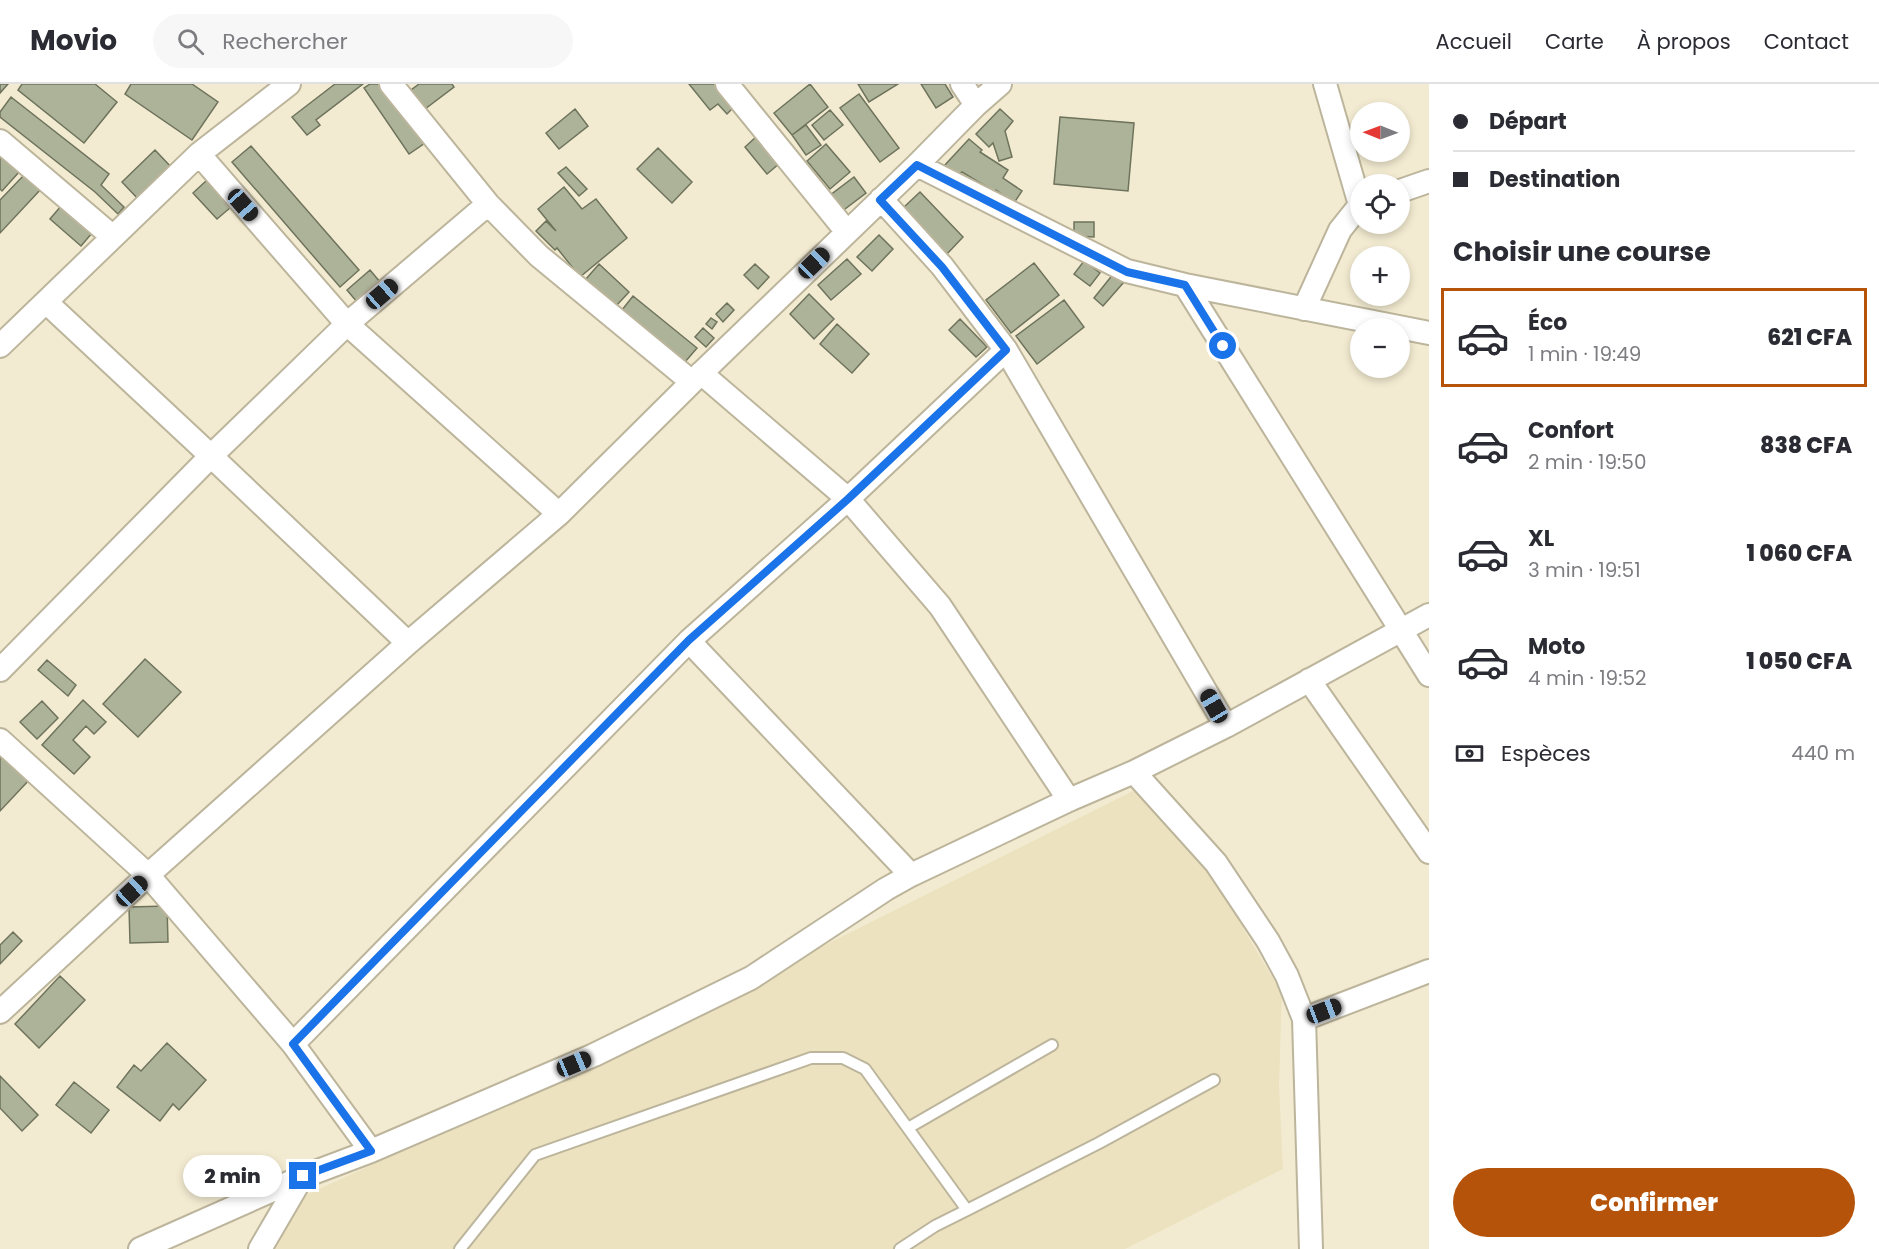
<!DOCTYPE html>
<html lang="fr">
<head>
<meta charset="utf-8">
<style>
  body { margin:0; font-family:Poppins,sans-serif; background:#f7f7f7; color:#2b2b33; height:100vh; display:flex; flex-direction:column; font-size:22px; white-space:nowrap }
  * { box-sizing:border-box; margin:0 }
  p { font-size:20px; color:#7c7c81 }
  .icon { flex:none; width:33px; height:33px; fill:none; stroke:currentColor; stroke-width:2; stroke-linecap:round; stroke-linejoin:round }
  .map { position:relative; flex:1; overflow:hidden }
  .panel { display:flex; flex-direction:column; background:#fff; width:450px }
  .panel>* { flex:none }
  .guide { display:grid; align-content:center; height:132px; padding:0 24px; background:#fff }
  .needle { width:39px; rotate:271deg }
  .fabs { position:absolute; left:1350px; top:18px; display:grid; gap:12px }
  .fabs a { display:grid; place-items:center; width:60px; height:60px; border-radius:50%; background:#fff; box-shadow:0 3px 9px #0003; font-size:30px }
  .end { position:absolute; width:27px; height:27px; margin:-14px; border:8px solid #1a73e8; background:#fff; box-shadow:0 0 0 3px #fff }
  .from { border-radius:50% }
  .bubble { position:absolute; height:42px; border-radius:21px; background:#fff; box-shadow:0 3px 9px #0003; font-size:20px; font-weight:800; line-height:42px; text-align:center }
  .car { position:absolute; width:18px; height:36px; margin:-18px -9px; border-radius:8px; box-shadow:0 0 4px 2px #0007; background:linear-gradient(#222 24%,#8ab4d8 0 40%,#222 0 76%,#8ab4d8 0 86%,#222 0) }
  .guide b { display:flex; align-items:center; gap:21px; height:57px; font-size:22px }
  .guide b+b { border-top:2px solid #e1e1e2 }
  .guide i { width:15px; height:15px; background:#2b2b33 }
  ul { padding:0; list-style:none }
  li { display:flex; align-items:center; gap:18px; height:99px; margin:0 12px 9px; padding:0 12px; border:3px solid transparent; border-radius:0px }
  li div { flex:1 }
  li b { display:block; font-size:22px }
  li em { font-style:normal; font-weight:800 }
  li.current { border-color:#b45309 }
  li>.icon { width:54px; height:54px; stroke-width:1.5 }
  h2 { padding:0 24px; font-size:27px; line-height:72px }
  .pay { display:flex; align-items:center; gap:15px; height:66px; padding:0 24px; font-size:22px }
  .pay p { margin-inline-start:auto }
  .button { display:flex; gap:12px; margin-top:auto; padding:12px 24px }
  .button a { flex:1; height:69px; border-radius:36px; background:#b45309; color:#fff; font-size:24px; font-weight:800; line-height:69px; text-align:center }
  header { display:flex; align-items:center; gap:36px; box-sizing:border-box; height:84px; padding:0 30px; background:#fff; border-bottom:2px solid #e1e1e2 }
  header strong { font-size:28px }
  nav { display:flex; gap:33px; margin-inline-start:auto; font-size:21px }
  .search { width:420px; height:54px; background:#f7f7f7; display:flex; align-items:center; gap:15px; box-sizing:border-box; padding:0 21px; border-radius:33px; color:#7c7c81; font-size:22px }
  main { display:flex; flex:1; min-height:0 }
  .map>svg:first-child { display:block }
  .built { fill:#ece2c0 }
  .building { fill:#adb399; stroke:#6e735c; stroke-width:1.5 }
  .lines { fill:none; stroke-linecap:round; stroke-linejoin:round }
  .service-casing { stroke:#bcb59c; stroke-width:14 }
  .minor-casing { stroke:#bcb59c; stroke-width:26 }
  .service { stroke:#fff; stroke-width:10 }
  .minor { stroke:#fff; stroke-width:22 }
  .route { stroke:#1a73e8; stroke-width:8 }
</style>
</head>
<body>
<header>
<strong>Movio</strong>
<div class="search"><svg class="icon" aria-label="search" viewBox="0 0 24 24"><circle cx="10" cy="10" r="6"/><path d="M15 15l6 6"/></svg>Rechercher</div>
<nav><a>Accueil</a><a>Carte</a><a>À propos</a><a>Contact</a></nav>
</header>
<main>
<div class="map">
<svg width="1429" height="1165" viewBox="0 0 1429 1165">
  <rect width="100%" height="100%" fill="#f3ebd1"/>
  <path class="built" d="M1135 706 1214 795 1282 910 1279 1001 1283 1085 1125 1165H271L304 1112 537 1005Z"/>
  <path class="building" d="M0 0H8L0 9Z
    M22 0H95L117 18 84 59 18 6Z
    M131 0H192L218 18 192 56 125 10Z
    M335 0H363L316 36 320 41 307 51 292 33Z
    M370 0H385L425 59 409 70 364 4Z
    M419 0H452L454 3 425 25 411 6Z
    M689 0H715L734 23 727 30 718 20 710 26Z
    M810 0 828 23 792 51 774 29Z
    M858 0H898L869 18Z
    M921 0H945L953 13 936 24Z
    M859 10 899 64 880 78 840 24Z
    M11 13 109 90 101 101 124 123 118 130 95 108 0 33V28Z
    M575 25 588 42 559 65 546 49Z
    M1000 25 1013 37 1005 47 1012 73 999 77 993 59 989 63 976 50Z
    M830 26 843 41 824 56 812 41Z
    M1060 33 1134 39 1128 107 1054 100Z
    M806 41 821 61 806 71 792 51Z
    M758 51 780 79 767 90 745 63Z
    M969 55 982 66 980 68 1008 86 1003 94 1022 107 1014 119 996 106 995 108 962 88 956 93 944 82Z
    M826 60 850 88 830 105 807 77Z
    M251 62 359 186 340 203 232 78Z
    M658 64 692 98 672 119 637 85Z
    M155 66 172 84 139 116 122 98Z
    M0 72 19 88 2 107 0 105Z
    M566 83 587 105 579 112 558 89Z
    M25 90 41 105 0 149V116Z
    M854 93 866 109 841 128 829 112Z
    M207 96 231 123 217 135 193 109Z
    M564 103 582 125 596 115 627 154 580 193 557 164 555 166 536 147 546 137 556 147 538 125Z
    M920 108 963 153 947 170 903 124Z
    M61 122 92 149 81 162 50 135Z
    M1074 138H1094V153L1074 152Z
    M879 151 893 165 872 187 857 173Z
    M847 175 861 190 831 216 818 201Z
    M1084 177 1100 189 1090 202 1074 190Z
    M1034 179 1059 211 1011 249 986 216Z
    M599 180 629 208 616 222 586 195Z
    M755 180 769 193 758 205 744 191Z
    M370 186 380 198 357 218 347 206Z
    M1114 189 1124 198 1103 222 1094 214Z
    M809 210 834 235 814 255 790 230Z
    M633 212 697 264 685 278 622 226Z
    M1064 216 1084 243 1037 280 1016 252Z
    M727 219 734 226 723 238 716 230Z
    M711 234 717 238 712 245 706 240Z
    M960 235 987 263 976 273 949 246Z
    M837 240 869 270 852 289 820 260Z
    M703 244 714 254 706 263 695 253Z
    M145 575 181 608 138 653 103 620Z
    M47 576 76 601 68 612 38 586Z
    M83 616 106 638 94 650 86 642 73 656 90 673 74 690 42 661Z
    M42 617 58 634 37 655 20 638Z
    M3 670 30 695 0 727V673Z
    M167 822 168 858 130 859 129 823Z
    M13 848 22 857 0 880V861Z
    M60 892 85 916 39 964 15 940Z
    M167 959 206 996 179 1026 173 1020 160 1037 117 1003 134 981 141 987Z
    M0 992 38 1031 22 1047 0 1024Z
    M74 998 109 1026 91 1049 56 1021Z"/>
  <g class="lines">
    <g class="service-casing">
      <path id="service" d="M908 1044 1052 961
        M460 1165 535 1071 811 974H843L865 985 967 1126 1099 1059 1214 996
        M900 1165 935 1142 967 1126"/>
    </g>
    <g class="minor-casing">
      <path id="minor" d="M391 0 488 120 539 172 692 298
        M727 0 847 148
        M962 0 976 21
        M0 57 113 153
        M199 70 347 240 559 430
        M917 81 1127 187 1185 201 1429 249
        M1400 107 1429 97
        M881 115 942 182 1006 266 1226 642
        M1185 201 1429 591
        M46 218 211 372 408 559
        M1304 225 1340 146 1360 121 1325 0
        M0 262 199 70 289 0
        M701 289 848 415 940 522 1069 716
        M689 557 911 791
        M0 586 211 372 347 240 488 120
        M1309 596 1429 768
        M0 656 148 791 293 960 371 1067
        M1134 688 1216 779 1268 857 1287 892 1304 935 1311 1165
        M0 928 148 791 408 559 559 430 692 298 917 81 976 21 1000 0
        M1304 935 1429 887
        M293 960 689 557 848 415 1006 266
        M140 1165 302 1093 371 1067 594 971 751 894 886 805 911 791 1069 716 1134 688 1226 642 1429 531
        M260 1165 302 1093"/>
    </g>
    <use href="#service" class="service"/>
    <use href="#minor" class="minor"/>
  </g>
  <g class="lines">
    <path class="route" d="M303 1092 371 1067 293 960 689 556 848 415 1006 266 942 183 880 116 917 81 1127 188 1185 201 1223 262"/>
  </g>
</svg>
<div class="fabs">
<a><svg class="needle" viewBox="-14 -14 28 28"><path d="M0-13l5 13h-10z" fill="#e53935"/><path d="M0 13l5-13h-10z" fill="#7c7c81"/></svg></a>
<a><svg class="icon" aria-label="locate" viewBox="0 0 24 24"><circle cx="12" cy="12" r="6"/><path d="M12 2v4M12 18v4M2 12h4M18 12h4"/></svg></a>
<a>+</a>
<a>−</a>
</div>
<i class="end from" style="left:1223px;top:262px"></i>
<i class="end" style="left:303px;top:1092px"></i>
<div class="bubble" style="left:183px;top:1071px;width:99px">2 min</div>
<i class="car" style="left:243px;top:121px;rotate:139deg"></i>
<i class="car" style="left:814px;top:179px;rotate:46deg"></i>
<i class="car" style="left:382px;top:210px;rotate:49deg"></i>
<i class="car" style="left:1214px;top:622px;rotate:330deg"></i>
<i class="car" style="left:132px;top:807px;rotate:47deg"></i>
<i class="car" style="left:1324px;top:927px;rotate:69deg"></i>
<i class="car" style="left:574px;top:980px;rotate:67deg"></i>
</div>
<section class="panel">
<div class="guide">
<b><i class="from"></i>Départ</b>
<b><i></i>Destination</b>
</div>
<h2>Choisir une course</h2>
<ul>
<li class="current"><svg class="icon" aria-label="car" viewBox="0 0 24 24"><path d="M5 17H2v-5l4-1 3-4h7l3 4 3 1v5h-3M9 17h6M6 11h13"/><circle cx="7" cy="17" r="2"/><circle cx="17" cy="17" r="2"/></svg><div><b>Éco</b><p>1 min · 19:49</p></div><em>621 CFA</em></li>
<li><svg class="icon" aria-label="car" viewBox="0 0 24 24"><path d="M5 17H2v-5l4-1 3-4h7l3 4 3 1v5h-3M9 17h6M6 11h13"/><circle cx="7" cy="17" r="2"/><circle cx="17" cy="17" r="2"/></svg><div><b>Confort</b><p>2 min · 19:50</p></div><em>838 CFA</em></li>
<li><svg class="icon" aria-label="car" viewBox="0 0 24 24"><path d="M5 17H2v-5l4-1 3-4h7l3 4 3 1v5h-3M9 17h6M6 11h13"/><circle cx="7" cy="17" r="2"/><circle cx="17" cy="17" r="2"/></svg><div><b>XL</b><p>3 min · 19:51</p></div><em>1 060 CFA</em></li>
<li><svg class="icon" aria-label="car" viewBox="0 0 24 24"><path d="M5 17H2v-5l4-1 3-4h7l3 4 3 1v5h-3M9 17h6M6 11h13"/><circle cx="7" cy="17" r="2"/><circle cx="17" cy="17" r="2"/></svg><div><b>Moto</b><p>4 min · 19:52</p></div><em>1 050 CFA</em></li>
</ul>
<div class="pay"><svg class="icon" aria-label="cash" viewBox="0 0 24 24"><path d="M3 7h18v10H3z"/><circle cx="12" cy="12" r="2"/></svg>Espèces<p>440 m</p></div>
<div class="button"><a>Confirmer</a></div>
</section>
</main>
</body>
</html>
